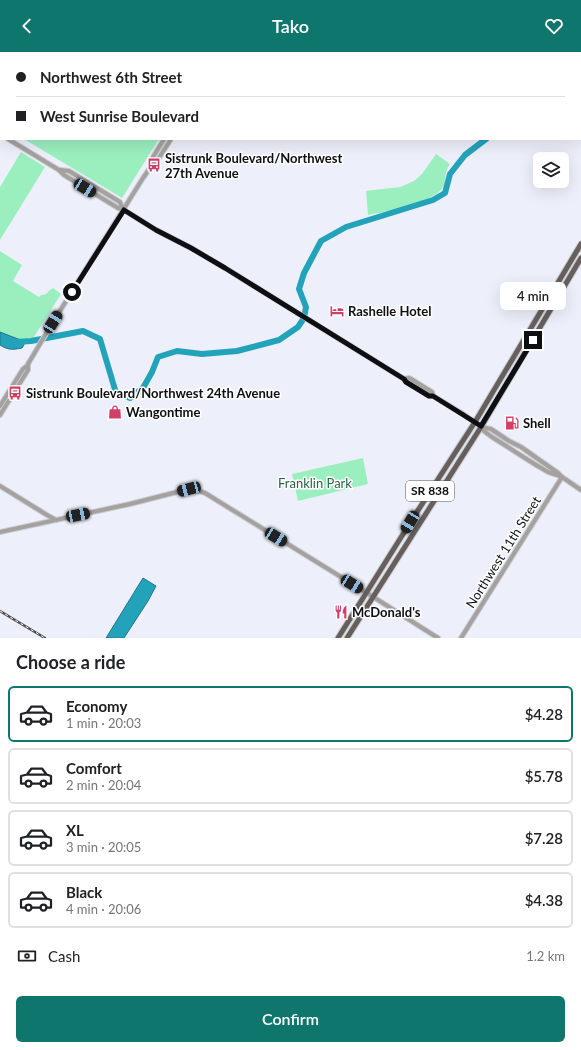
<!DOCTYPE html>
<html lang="en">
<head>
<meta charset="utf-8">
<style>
  body { margin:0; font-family:Lato,sans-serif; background:#f6f6f6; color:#202124; height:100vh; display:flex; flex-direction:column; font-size:15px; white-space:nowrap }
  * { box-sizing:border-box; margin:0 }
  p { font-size:13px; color:#757577 }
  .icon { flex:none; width:22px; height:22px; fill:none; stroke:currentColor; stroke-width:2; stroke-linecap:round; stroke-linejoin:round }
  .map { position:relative; height:586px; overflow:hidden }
  .details { display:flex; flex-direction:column; background:#fff; flex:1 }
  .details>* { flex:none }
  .hud { position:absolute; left:0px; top:0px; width:581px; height:88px; box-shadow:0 4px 16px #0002; display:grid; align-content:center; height:88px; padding:0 16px; background:#fff }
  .controls { position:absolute; left:533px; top:100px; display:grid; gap:8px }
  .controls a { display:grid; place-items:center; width:36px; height:36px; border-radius:6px; background:#fff; box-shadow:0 4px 16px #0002; font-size:20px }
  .end { position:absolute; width:18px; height:18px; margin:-9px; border:5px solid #0e0f13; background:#fff; box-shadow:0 0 0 2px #fff }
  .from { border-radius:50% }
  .bubble { position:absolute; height:28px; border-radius:6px; background:#fff; box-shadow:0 4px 16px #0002; font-size:13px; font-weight:600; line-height:28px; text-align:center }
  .car { position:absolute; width:12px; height:24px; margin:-12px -6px; border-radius:5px; box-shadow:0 0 3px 1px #0007; background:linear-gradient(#222 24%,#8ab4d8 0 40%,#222 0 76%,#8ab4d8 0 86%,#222 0) }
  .hud b { display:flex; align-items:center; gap:14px; height:38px; font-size:15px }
  .hud b+b { border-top:1px solid #e0e0e0 }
  .hud i { width:10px; height:10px; background:#202124 }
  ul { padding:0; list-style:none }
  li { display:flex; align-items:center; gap:12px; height:56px; margin:0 8px 6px; padding:0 8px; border:2px solid #e0e0e0; border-radius:6px }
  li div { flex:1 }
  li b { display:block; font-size:15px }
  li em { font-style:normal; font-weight:600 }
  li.active { border-color:#0f766e }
  li>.icon { width:36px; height:36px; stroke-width:1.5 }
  h2 { padding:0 16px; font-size:18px; line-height:48px }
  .pay { display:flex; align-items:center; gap:10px; height:44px; padding:0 16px; font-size:15px }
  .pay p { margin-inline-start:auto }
  .primary-button { display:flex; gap:8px; margin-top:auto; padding:8px 16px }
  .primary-button a { flex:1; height:46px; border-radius:6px; background:#0f766e; color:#fff; font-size:16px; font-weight:600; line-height:46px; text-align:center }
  header { display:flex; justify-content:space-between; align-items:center; height:52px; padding:0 16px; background:#0f766e; color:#fff; font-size:18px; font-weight:600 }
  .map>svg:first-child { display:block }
  .green { fill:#9befbf }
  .water { fill:#23a3ba; stroke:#1d7788 }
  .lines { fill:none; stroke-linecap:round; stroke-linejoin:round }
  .river { stroke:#23a3ba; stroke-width:6 }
  .minor-casing { stroke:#c9ccd5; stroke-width:6 }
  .major-casing { stroke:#c9ccd5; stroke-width:7 }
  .minor { stroke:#a5a19e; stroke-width:4 }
  .major { stroke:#675f5b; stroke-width:5 }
  .rail-casing { stroke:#494b50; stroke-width:2.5 }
  .rail { stroke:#fff; stroke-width:1; stroke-dasharray:3; stroke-linecap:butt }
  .route { stroke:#0e0f13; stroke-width:5 }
  .labels { text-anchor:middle; stroke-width:3; stroke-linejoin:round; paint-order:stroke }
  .shield { fill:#fff; stroke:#56575a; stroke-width:1 }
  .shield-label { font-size:12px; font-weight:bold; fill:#0e0f13 }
  .poi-label { font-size:13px; font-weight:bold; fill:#0e0f13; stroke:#fff; text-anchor:start }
  .park-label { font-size:13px; fill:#286546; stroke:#fff }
  .street-label { font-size:13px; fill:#0e0f13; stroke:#fff }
</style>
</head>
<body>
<header><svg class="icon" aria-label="back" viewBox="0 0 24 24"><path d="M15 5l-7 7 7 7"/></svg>Tako<svg class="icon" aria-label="heart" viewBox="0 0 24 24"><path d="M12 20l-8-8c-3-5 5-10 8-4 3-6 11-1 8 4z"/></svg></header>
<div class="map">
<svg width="581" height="586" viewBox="0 0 581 586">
  <rect width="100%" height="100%" fill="#edf0fa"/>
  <path class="green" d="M0 0H212V1H1V73L0 72Z
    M24 87H159L122 146Z
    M21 100 45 115 0 188V135Z
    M436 102 450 112C449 114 448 115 447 117 445 123 446 129 443 135 434 151 385 160 368 163L366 139 400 135 414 129 422 122Z
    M0 199 22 213 13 229 39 245 41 243C48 243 47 239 53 236L61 242 32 288 18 287 0 280Z
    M363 406 368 432 298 449 292 422Z"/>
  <path class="water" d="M0 280 18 287 23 288 24 293 22 296C12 298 8 298 0 293Z
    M143 526 156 534 148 549 124 586H106Z"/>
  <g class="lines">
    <path class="river" d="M540 1 541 0
      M17 290 31 289 83 279 100 287 116 341 130 346 143 336 152 320 158 305 177 299 202 302 237 299 279 288 298 275 304 266 306 255 299 237 304 221 321 189 346 175 433 148 445 141 450 122 465 103 486 87"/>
    <g class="minor-casing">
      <path id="minor" d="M217 1V0
        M226 1V0
        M0 82H1
        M8 87 59 118 64 123 118 156 124 158 156 178 191 196 225 216 404 327 406 330 418 337 429 344H433L463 362 481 375 484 379 492 385 536 413 548 420 560 424
        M150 115 159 106 171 87
        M60 118 69 119 120 150 123 158
        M404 327 409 326 411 327 432 340 433 344
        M0 354 23 317 28 313
        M0 363 28 318V312L53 270 143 126 150 116 153 105 164 87
        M481 375 491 377 509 389 521 395 558 421 562 425 581 438
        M0 434 47 463 56 468
        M0 480 130 452 189 437 199 439 205 441 367 541 438 586
        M461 586 562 425"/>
    </g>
    <g class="major-casing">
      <path id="major" d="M338 586 415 463 475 370 581 192
        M347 586 481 375 581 206"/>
    </g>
    <use href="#minor" class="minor"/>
    <use href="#major" class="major"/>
    <g class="rail-casing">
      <path id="rail" d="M0 559 45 586"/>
    </g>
    <use href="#rail" class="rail"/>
  </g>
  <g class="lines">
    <path class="route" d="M72 240 124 158 156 178 191 196 225 216 404 327 406 330 429 344H433L481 374 533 288"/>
  </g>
  <defs>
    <g id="bus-bare" transform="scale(1.08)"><path d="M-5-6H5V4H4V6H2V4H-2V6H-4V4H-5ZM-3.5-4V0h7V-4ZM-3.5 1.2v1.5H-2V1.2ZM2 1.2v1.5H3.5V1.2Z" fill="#cf4068" stroke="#fff" stroke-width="2.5" paint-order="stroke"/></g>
    <g id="hotel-bare" transform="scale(1.08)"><path d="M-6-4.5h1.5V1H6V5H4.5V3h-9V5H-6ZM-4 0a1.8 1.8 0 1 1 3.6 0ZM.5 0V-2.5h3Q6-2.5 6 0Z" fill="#cf4068" stroke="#fff" stroke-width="2.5" paint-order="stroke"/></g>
    <g id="shop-bare" transform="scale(1.08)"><path d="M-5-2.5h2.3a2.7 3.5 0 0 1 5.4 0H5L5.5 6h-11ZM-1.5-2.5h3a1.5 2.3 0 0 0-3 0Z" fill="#cf4068" stroke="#fff" stroke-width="2.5" paint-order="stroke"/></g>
    <g id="fuel-bare" transform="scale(1.08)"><path d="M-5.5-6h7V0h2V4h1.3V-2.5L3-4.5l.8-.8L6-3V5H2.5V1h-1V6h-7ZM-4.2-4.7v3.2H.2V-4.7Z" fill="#cf4068" stroke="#fff" stroke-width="2.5" paint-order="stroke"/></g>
    <g id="restaurant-bare" transform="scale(1.08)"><path d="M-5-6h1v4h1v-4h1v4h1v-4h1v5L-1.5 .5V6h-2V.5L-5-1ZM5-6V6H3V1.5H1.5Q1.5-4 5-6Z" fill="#cf4068" stroke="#fff" stroke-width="2.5" paint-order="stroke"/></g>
  </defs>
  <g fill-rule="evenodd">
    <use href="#bus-bare" x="154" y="113"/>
    <use href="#hotel-bare" x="337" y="259"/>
    <use href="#bus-bare" x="15" y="341"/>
    <use href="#shop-bare" x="115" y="360"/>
    <use href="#fuel-bare" x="512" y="371"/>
    <use href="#restaurant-bare" x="341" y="560"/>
  </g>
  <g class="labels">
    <rect class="shield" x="406" y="429" width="48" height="20" rx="3"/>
    <g class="shield-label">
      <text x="430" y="443">SR 838</text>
    </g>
    <g class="poi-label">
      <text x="165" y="111">Sistrunk Boulevard/Northwest<tspan x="165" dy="15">27th Avenue</tspan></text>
      <text x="348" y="264">Rashelle Hotel</text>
      <text x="26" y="346">Sistrunk Boulevard/Northwest 24th Avenue</text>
      <text x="126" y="365">Wangontime</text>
      <text x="523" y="376">Shell</text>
      <text x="352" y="565">McDonald's</text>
    </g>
    <g class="park-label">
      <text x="315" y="436">Franklin Park</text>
    </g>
    <g class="street-label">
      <text transform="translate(503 500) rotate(-58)" y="5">Northwest 11th Street</text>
    </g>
  </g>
</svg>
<div class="controls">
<a><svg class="icon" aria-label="layers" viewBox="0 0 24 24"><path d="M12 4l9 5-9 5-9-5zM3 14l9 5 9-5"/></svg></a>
</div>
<i class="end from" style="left:72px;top:240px"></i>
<i class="end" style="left:533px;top:288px"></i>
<div class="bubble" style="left:500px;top:230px;width:66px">4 min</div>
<i class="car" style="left:85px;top:136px;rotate:121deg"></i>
<i class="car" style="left:53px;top:270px;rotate:32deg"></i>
<i class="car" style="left:189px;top:437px;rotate:255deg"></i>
<i class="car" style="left:78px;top:463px;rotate:79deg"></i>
<i class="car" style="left:410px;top:470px;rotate:211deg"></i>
<i class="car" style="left:276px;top:485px;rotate:122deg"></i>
<i class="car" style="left:352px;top:532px;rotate:121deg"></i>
<div class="hud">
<b><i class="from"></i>Northwest 6th Street</b>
<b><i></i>West Sunrise Boulevard</b>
</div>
</div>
<section class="details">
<h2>Choose a ride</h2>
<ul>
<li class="active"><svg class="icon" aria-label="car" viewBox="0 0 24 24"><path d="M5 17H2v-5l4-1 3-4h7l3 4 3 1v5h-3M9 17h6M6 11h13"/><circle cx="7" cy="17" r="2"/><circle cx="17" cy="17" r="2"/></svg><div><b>Economy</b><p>1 min · 20:03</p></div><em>$4.28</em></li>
<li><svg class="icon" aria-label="car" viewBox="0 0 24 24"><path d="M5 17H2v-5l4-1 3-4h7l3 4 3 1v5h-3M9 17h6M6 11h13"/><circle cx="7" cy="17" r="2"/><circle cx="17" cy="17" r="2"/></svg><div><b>Comfort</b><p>2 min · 20:04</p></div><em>$5.78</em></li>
<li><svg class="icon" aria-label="car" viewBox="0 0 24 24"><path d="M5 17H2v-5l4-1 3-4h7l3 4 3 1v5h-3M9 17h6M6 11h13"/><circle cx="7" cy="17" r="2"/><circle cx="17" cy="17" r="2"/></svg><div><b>XL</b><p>3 min · 20:05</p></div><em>$7.28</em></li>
<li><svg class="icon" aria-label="car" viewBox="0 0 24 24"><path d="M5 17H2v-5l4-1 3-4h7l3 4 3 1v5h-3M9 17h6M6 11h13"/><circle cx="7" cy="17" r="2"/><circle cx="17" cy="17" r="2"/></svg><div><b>Black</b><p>4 min · 20:06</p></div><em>$4.38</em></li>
</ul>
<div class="pay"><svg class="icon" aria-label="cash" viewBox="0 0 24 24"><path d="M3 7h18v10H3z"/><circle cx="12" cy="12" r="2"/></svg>Cash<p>1.2 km</p></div>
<div class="primary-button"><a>Confirm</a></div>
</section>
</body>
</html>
